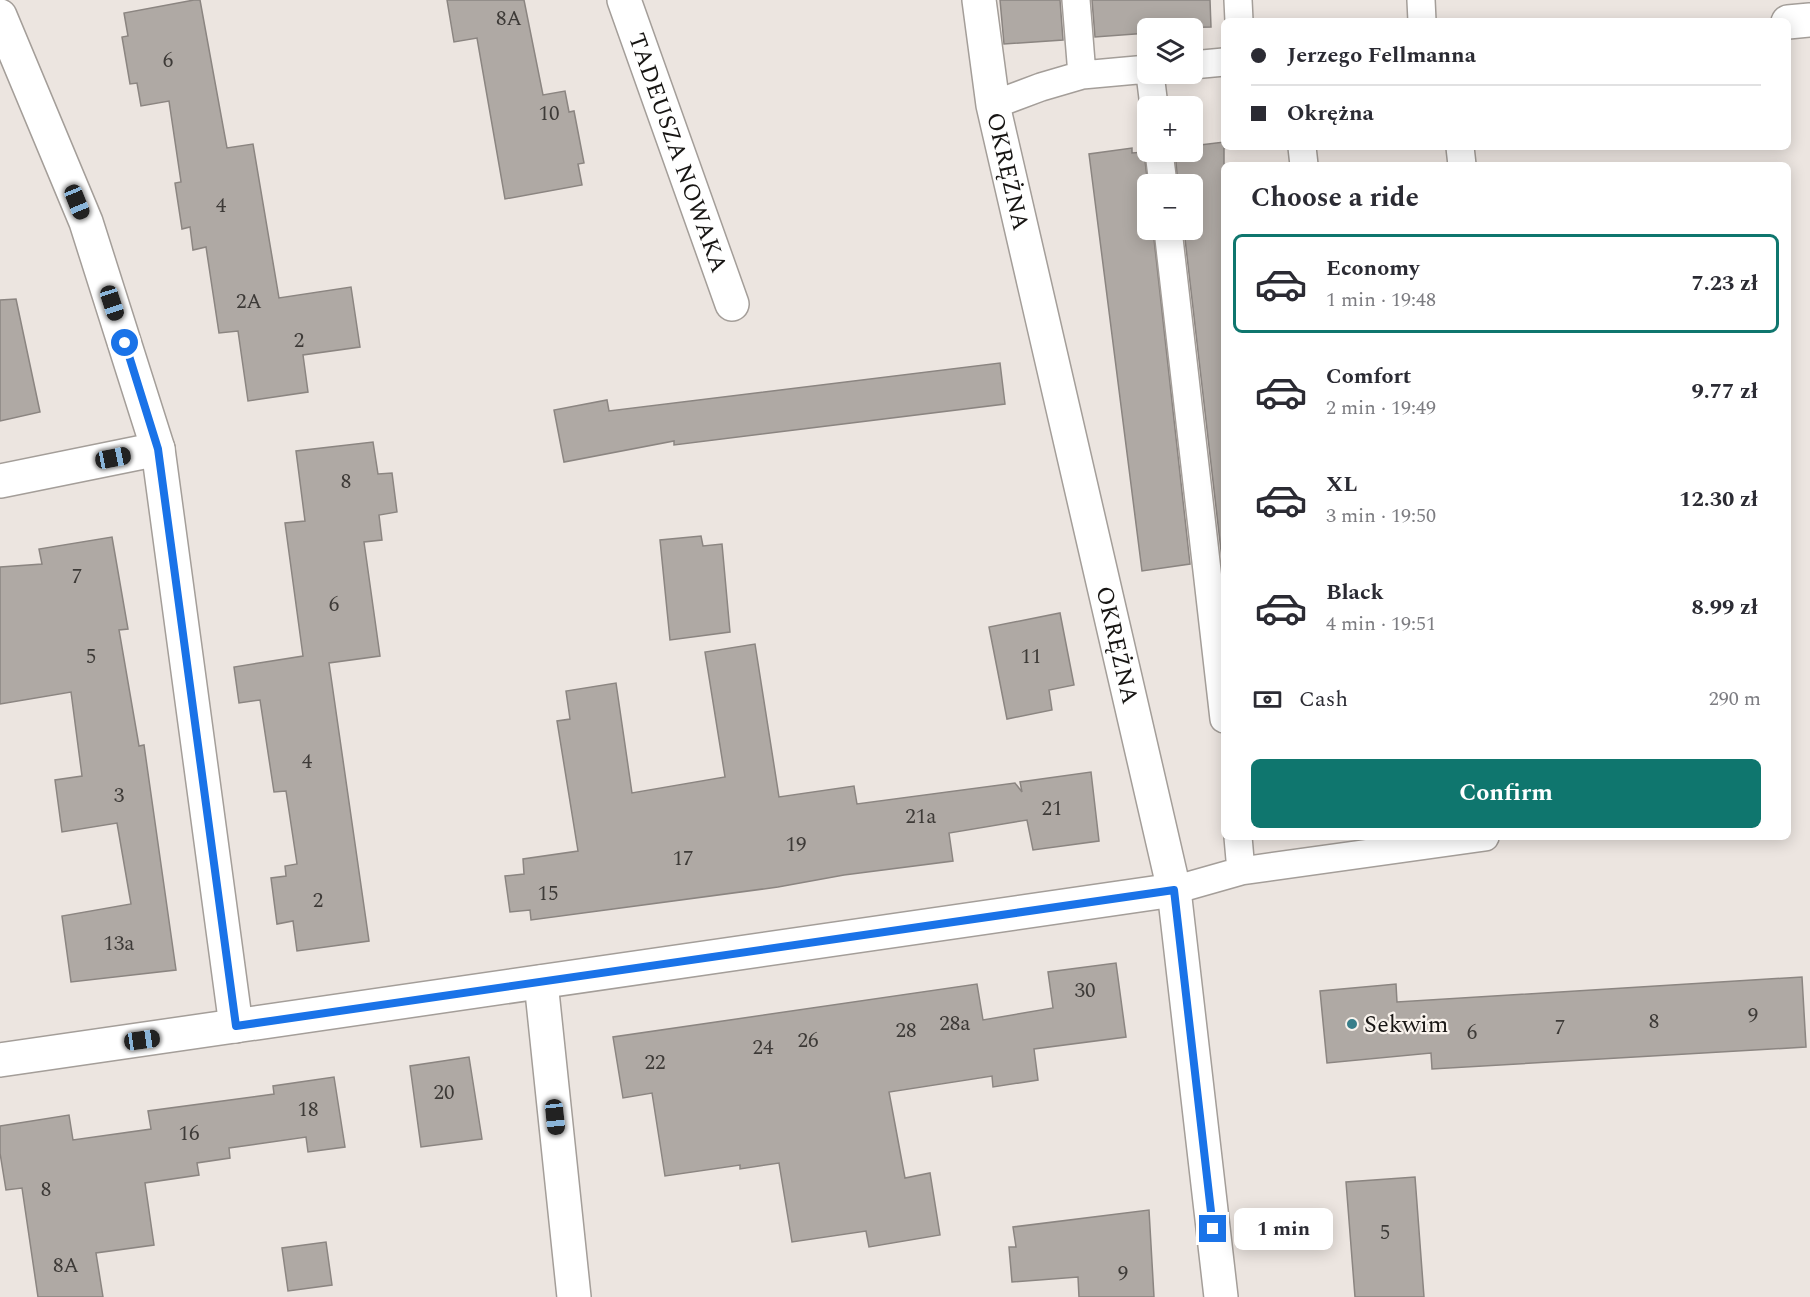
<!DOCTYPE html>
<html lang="en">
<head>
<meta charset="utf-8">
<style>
  body { margin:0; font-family:Spectral,serif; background:#f7f7f7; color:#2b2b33; height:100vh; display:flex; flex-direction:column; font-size:22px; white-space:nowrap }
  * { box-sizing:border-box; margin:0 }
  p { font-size:20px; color:#7c7c81 }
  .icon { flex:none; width:33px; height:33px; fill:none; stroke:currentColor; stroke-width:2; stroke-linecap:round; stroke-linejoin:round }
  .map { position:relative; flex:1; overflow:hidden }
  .details { position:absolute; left:1221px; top:162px; width:570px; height:678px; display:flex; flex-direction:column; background:#fff; border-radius:9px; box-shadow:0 3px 15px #0003 }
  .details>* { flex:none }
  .guide { position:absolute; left:1221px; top:18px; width:570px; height:132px; border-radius:9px; box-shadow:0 3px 15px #0003; display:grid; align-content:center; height:132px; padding:0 30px; background:#fff }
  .tools { position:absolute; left:1137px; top:18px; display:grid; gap:12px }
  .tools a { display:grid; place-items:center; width:66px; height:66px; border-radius:9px; background:#fff; box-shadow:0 3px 15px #0003; font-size:30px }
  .end { position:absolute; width:27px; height:27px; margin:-14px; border:8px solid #1a73e8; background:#fff; box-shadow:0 0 0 3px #fff }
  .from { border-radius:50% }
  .bubble { position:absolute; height:42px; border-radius:9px; background:#fff; box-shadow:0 3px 15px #0003; font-size:20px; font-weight:700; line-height:42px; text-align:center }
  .car { position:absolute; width:18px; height:36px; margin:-18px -9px; border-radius:8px; box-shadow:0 0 4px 2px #0007; background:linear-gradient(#222 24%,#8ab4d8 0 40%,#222 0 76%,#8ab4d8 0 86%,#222 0) }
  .guide b { display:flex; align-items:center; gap:21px; height:57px; font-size:22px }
  .guide b+b { border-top:2px solid #e1e1e2 }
  .guide i { width:15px; height:15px; background:#2b2b33 }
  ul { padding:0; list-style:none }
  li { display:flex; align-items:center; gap:18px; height:99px; margin:0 12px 9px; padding:0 18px; border:3px solid transparent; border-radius:9px }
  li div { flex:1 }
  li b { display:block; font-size:22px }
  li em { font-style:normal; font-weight:700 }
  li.selected { border-color:#0f766e }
  li>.icon { width:54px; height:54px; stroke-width:1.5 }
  h2 { padding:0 30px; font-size:27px; line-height:72px }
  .pay { display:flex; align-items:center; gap:15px; height:66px; padding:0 30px; font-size:22px }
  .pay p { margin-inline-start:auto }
  .button { display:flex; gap:12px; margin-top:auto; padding:12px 30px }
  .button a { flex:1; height:69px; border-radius:9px; background:#0f766e; color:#fff; font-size:24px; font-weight:700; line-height:69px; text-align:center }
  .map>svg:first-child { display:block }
  .building { fill:#afa9a4; stroke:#8b8581; stroke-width:1.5 }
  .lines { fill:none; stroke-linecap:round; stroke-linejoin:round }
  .service-casing { stroke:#a49e99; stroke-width:30 }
  .minor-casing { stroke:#a49e99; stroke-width:36 }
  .service { stroke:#fff; stroke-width:27 }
  .minor { stroke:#fff; stroke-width:33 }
  .route { stroke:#1a73e8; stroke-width:8 }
  .poi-dot { fill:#387e8a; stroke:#f9f3ed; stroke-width:2 }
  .labels { text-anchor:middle; stroke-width:4.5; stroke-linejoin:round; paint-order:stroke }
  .number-label { font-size:21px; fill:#3d3a37 }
  .street-label { font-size:24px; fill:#171513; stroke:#f9f3ed }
  .poi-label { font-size:24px; fill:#171513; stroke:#f9f3ed; text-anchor:start }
</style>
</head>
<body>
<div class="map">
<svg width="1810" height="1297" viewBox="0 0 1810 1297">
  <rect width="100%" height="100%" fill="#ece5e0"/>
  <path class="building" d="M194 0H200L227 148 253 144 279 298 351 287 360 347 303 355 308 392 248 401 238 331 219 333 206 247 193 250 190 227 182 229 175 183 181 182 169 101 141 106 137 83 130 84 122 37 128 36 124 13Z
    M447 0H524L543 95 565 91 569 112 574 111 584 163 578 164 582 185 505 199 477 38 454 42Z
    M1000 0H1060L1063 40 1004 44Z
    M1092 0H1210L1211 27 1148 28V33L1095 37Z
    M1224 142V559H1222L1184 230H1192V184H1178L1175 152H1192V146Z
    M1132 148V153L1144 152 1148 186V230H1153L1190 564 1142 571 1089 154Z
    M16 299 40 412 0 421V300Z
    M1000 363 1005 404 674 445V441L564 462 554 410 607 400 609 411Z
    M373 442 378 474 392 473 397 512 379 515 382 540 364 542 380 656 329 663 369 941 297 951 293 921 277 924 271 878 286 876 285 866 297 864 286 791 274 792 260 700 239 703 234 667 303 656 285 523 305 521 296 451Z
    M701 536 703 546 722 544 730 632 670 640 660 540Z
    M112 537 128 629 119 630 139 746 144 745 176 970 71 982 62 916 131 904 117 823 62 832 55 780 82 776 71 692 0 704V567L42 564 39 549Z
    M1060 613 1074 685 1049 690 1052 710 1007 719 989 627Z
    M755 644 779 797 854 786 857 804 1015 783 1022 792 1020 782 1091 772 1099 841 1033 850 1027 820 949 833 953 861 844 875 778 887 531 920 530 910 510 912 505 876 524 874 523 859 578 851 557 721 570 719 566 691 616 683 632 793 725 777 705 652Z
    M1116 963 1126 1037 1034 1049 1038 1080 993 1087 992 1076 889 1092 905 1178 930 1173 940 1235 869 1247 866 1231 792 1242 779 1163 740 1169V1165L665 1176 652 1093 623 1098 613 1037 977 984 983 1020 1053 1008 1048 972Z
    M1802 977 1806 1047 1432 1069 1431 1053 1327 1063 1320 991 1396 984 1397 1002Z
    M469 1057 482 1139 421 1147 410 1066Z
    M334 1077 345 1147 308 1152 306 1137 229 1148 230 1158 197 1163 199 1175 145 1183 154 1245 96 1253 103 1297H38L22 1188 6 1190 0 1153V1126L69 1115 73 1140 151 1129 148 1111 274 1094 273 1086Z
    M1415 1177 1424 1297H1355L1346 1182Z
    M1149 1210 1154 1297H1079L1078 1277 1012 1282 1009 1247H1016L1013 1227Z
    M326 1242 332 1285 288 1291 282 1248Z"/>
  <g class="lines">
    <g class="service-casing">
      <path id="service" d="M1076 0 1082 75
        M1238 0 1239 21
        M1421 0 1422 21
        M1192 65 1224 62
        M1150 74 1154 106
        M993 105 1041 87 1082 75 1148 69
        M1302 147 1304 165
        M1460 147 1462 165
        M1159 152 1163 184
        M1168 230 1224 719
        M1238 837 1241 871
        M1174 890 1241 871 1485 837"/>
    </g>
    <g class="minor-casing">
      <g id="minor">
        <path id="s1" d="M624 0 732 304"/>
        <path id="s2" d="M979 0 993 105 1174 890 1221 1297"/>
        <path d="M0 16 86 222 158 449 236 1026"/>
        <path d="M1788 22 1810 20"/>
        <path d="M0 481 158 449"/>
        <path d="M541 982 574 1297"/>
        <path d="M0 1060 1174 890"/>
      </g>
    </g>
    <use href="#service" class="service"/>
    <use href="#minor" class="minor"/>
  </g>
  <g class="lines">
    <path class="route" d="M125 343 158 449 236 1026 1174 890 1213 1229"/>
  </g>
  <circle class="poi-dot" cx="1352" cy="1024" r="6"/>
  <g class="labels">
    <g class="number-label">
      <text x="509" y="25">8A</text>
      <text x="168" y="67">6</text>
      <text x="549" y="120">10</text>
      <text x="221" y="212">4</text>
      <text x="249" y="308">2A</text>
      <text x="299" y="347">2</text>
      <text x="346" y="488">8</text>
      <text x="77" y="583">7</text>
      <text x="334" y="611">6</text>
      <text x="91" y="663">5</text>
      <text x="1031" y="663">11</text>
      <text x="307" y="768">4</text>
      <text x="119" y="802">3</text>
      <text x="1052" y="815">21</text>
      <text x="921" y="823">21a</text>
      <text x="796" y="851">19</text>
      <text x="683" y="865">17</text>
      <text x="548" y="900">15</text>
      <text x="318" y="907">2</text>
      <text x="119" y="950">13a</text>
      <text x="1085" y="997">30</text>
      <text x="1753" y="1022">9</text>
      <text x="1654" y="1028">8</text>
      <text x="955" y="1030">28a</text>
      <text x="1560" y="1034">7</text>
      <text x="906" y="1037">28</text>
      <text x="1472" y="1039">6</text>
      <text x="808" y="1047">26</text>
      <text x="763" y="1054">24</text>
      <text x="655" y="1069">22</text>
      <text x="444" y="1099">20</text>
      <text x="308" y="1116">18</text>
      <text x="189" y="1140">16</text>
      <text x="46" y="1196">8</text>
      <text x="1385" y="1239">5</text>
      <text x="66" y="1272">8A</text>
      <text x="1123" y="1280">9</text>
    </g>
    <g class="street-label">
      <text dy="8" stroke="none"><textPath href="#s1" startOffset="162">TADEUSZA NOWAKA</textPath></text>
      <text dy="8" stroke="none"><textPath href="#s2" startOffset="174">OKRĘŻNA</textPath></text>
      <text dy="8" stroke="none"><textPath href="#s2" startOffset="660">OKRĘŻNA</textPath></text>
    </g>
    <g class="poi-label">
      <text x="1364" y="1032">Sekwim</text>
    </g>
  </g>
</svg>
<div class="tools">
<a><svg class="icon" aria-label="layers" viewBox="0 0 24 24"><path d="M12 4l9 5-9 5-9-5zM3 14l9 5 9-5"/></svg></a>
<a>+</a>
<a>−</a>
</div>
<i class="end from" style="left:125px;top:343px"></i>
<i class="end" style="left:1213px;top:1229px"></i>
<div class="bubble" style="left:1234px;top:1208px;width:99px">1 min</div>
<i class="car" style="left:77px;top:202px;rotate:158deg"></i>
<i class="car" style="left:112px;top:303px;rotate:162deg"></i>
<i class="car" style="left:113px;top:458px;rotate:79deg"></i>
<i class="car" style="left:142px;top:1040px;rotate:82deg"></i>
<i class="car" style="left:555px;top:1117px;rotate:174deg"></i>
<div class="guide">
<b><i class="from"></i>Jerzego Fellmanna</b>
<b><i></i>Okrężna</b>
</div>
<section class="details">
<h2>Choose a ride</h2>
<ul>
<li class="selected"><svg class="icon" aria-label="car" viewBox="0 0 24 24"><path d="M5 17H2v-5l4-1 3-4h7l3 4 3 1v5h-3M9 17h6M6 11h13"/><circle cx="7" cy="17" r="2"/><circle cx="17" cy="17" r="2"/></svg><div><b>Economy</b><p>1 min · 19:48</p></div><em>7.23 zł</em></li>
<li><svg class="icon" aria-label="car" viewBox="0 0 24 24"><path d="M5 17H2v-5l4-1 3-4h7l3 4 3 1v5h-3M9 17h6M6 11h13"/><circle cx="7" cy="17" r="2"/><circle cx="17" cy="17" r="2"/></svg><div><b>Comfort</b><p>2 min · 19:49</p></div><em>9.77 zł</em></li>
<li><svg class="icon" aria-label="car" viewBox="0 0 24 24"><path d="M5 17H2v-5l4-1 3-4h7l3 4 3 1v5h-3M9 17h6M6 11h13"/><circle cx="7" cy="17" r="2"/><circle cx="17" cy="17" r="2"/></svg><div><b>XL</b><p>3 min · 19:50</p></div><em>12.30 zł</em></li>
<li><svg class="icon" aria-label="car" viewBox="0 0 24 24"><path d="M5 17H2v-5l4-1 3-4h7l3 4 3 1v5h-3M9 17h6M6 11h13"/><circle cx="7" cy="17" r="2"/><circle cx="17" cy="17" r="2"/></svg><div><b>Black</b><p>4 min · 19:51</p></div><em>8.99 zł</em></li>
</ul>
<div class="pay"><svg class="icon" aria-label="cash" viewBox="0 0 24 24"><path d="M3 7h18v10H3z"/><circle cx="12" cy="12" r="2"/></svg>Cash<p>290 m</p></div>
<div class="button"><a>Confirm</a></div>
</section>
</div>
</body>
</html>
